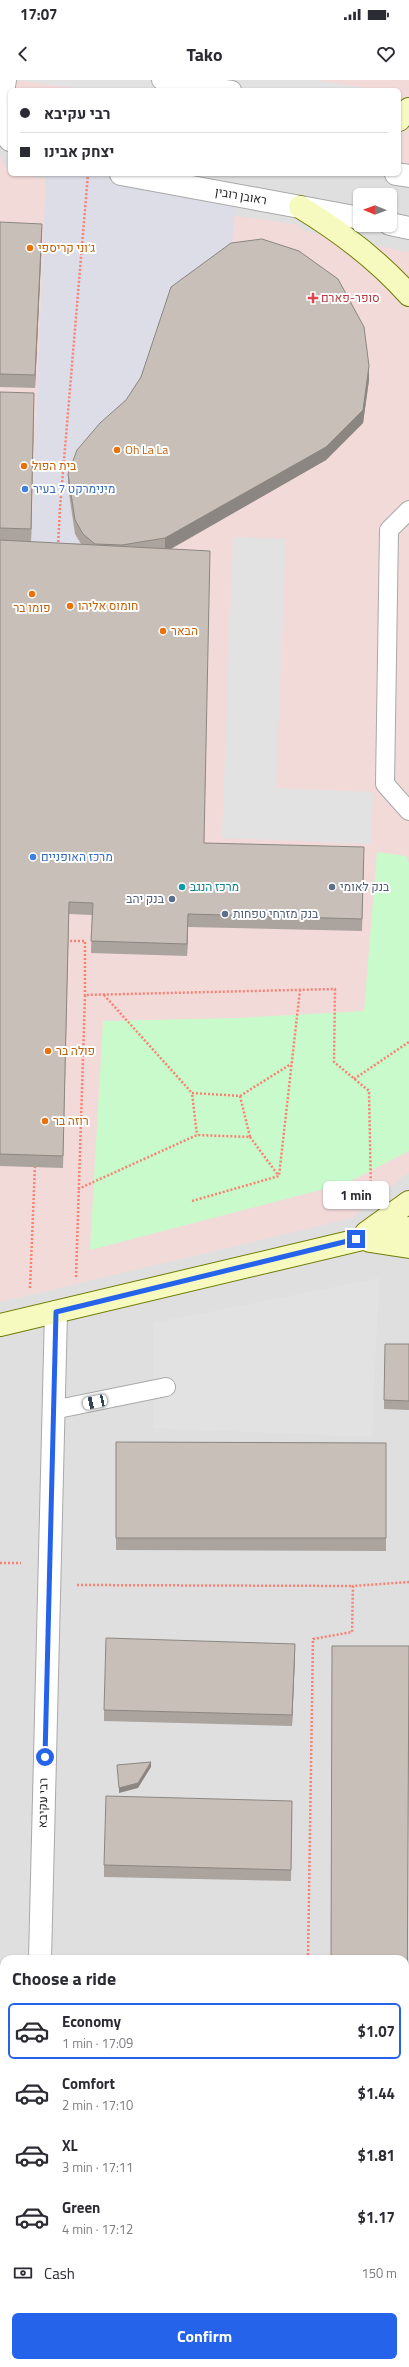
<!DOCTYPE html>
<html lang="en">
<head>
<meta charset="utf-8">
<style>
  body { margin:0; font-family:"Titillium Web",Heebo,sans-serif; background:#f7f7f7; color:#2b2b33; height:100vh; display:flex; flex-direction:column; font-size:15px; white-space:nowrap }
  * { box-sizing:border-box; margin:0 }
  p { font-size:13px; color:#7c7c81 }
  .icon { flex:none; width:22px; height:22px; fill:none; stroke:currentColor; stroke-width:2; stroke-linecap:round; stroke-linejoin:round }
  .map { position:relative; flex:1; overflow:hidden }
  .sheet { position:absolute; left:0px; top:1875px; width:409px; height:412px; display:flex; flex-direction:column; background:#fff; border-radius:12px 12px 0 0; box-shadow:0 1px 3px #0004 }
  .sheet>* { flex:none }
  .hud { position:absolute; left:8px; top:8px; width:393px; height:88px; border-radius:6px; box-shadow:0 1px 3px #0004; display:grid; align-content:center; height:88px; padding:0 12px; background:#fff }
  .needle { width:26px; rotate:271deg }
  .fabs { position:absolute; left:353px; top:108px; display:grid; gap:8px }
  .fabs a { display:grid; place-items:center; width:44px; height:44px; border-radius:6px; background:#fff; box-shadow:0 1px 3px #0004; font-size:20px }
  .end { position:absolute; width:18px; height:18px; margin:-9px; border:5px solid #2563eb; background:#fff; box-shadow:0 0 0 2px #fff }
  .from { border-radius:50% }
  .bubble { position:absolute; height:28px; border-radius:6px; background:#fff; box-shadow:0 1px 3px #0004; font-size:13px; font-weight:700; line-height:28px; text-align:center }
  .car { position:absolute; width:12px; height:24px; margin:-12px -6px; border-radius:5px; box-shadow:0 0 3px 1px #0007; background:linear-gradient(#fff 24%,#345 0 40%,#fff 0 76%,#345 0 86%,#fff 0) }
  .hud b { display:flex; align-items:center; gap:14px; height:38px; font-size:15px }
  .hud b+b { border-top:1px solid #e1e1e2 }
  .hud i { width:10px; height:10px; background:#2b2b33 }
  ul { padding:0; list-style:none }
  li { display:flex; align-items:center; gap:12px; height:56px; margin:0 8px 6px; padding:0 4px; border:2px solid transparent; border-radius:6px }
  li div { flex:1 }
  li b { display:block; font-size:15px }
  li em { font-style:normal; font-weight:700 }
  li.on { border-color:#2563eb }
  li>.icon { width:36px; height:36px; stroke-width:1.5 }
  h2 { padding:0 12px; font-size:18px; line-height:48px }
  .pay { display:flex; align-items:center; gap:10px; height:44px; padding:0 12px; font-size:15px }
  .pay p { margin-inline-start:auto }
  .button { display:flex; gap:8px; margin-top:auto; padding:8px 12px }
  .button a { flex:1; height:46px; border-radius:6px; background:#2563eb; color:#fff; font-size:16px; font-weight:700; line-height:46px; text-align:center }
  .status { display:flex; justify-content:space-between; align-items:center; height:28px; padding:0 20px; background:#fff; direction:ltr }
  .status svg { height:11px; fill:currentColor }
  header { display:flex; justify-content:space-between; align-items:center; height:52px; padding:0 12px; background:#fff; font-size:18px; font-weight:700 }
  .map>svg:first-child { display:block }
  .residential { fill:#e0dfdf; fill-rule:evenodd }
  .commercial { fill:#f2dad9 }
  .park { fill:#c8facc }
  .parking { fill:#e2e2e2 }
  .plaza { fill:#dddde8 }
  .lines { fill:none; stroke-linecap:round; stroke-linejoin:round }
  .lane-casing { stroke:#a9a9a9; stroke-width:20 }
  .street-casing { stroke:#a9a9a9; stroke-width:24 }
  .secondary-casing { stroke:#707d05; stroke-width:24 }
  .path { stroke:#fa8072; stroke-width:2.5; stroke-dasharray:2 2; stroke-linecap:butt }
  .lane { stroke:#fff; stroke-width:18 }
  .street { stroke:#fff; stroke-width:22 }
  .secondary { stroke:#f7fabf; stroke-width:22 }
  .wall { fill:#aba49e }
  .shaded-wall { fill:#8b8681 }
  .building { fill:#c7bfb8; stroke:#8b8681 }
  .route { stroke:#2563eb; stroke-width:5 }
  .food-dot { fill:#e8710a; stroke:#fff; stroke-width:1.5 }
  .health-dot { fill:#e0444e; stroke:#fff; stroke-width:1.5 }
  .shop-dot { fill:#3f7fe0; stroke:#fff; stroke-width:1.5 }
  .culture-dot { fill:#0f9aa8; stroke:#fff; stroke-width:1.5 }
  .service-dot { fill:#5c6f8a; stroke:#fff; stroke-width:1.5 }
  .labels { text-anchor:middle; stroke-width:4; stroke-linejoin:round; paint-order:stroke }
  .street-label { font-size:12px; fill:#222; stroke:#fff }
  .food-label { font-size:12px; fill:#c56008; stroke:#fff; text-anchor:start }
  .health-label { font-size:12px; fill:#be3a42; stroke:#fff; text-anchor:start }
  .shop-label { font-size:12px; fill:#366cbe; stroke:#fff; text-anchor:start }
  .culture-label { font-size:12px; fill:#0d838f; stroke:#fff; text-anchor:start }
  .service-label { font-size:12px; fill:#4e5e75; stroke:#fff; text-anchor:start }
</style>
</head>
<body>
<div class="status"><b>17:07</b><svg viewBox="0 0 49 12"><path d="M0 12V9h3v3zM5 12V6h3v6zM10 12V3h3v9zM15 12V0h3v12zM26 1h20v11H26zM47 4h2v5h-2z"/></svg></div>
<header><svg class="icon" aria-label="back" viewBox="0 0 24 24"><path d="M15 5l-7 7 7 7"/></svg>Tako<svg class="icon" aria-label="heart" viewBox="0 0 24 24"><path d="M12 20l-8-8c-3-5 5-10 8-4 3-6 11-1 8 4z"/></svg></header>
<div class="map">
<svg width="409" height="2287" viewBox="0 0 409 2287">
  <rect width="100%" height="100%" fill="#f2efe9"/>
  <path class="residential" d="M0 0H409V2287H0ZM10 10H399V94H10ZM360 115H390V145H360ZM4 1879H405V2283H4Z"/>
  <path class="commercial" d="M0 0H409V84L399 82V10H10Z
    M0 76 10 94H21L211 132 299 145 304 151 409 172V1092L352 1138 0 1222Z"/>
  <path class="park" d="M377 772 406 776 409 783V1071L347 1103 90 1170 103 941 238 938 364 931Z"/>
  <path class="parking" d="M16 0H314L367 8V10H87Z
    M233 457 286 459 276 708 373 712 371 764 222 758Z
    M379 1198 372 1357 153 1348V1243Z"/>
  <path class="plaza" d="M46 94H121L236 115 231 176 141 310 68 407 75 454 83 468 31 462Z"/>
  <g class="lines">
    <g class="lane-casing">
      <path id="lane" d="M161 0 232 10
        M0 43 7 0
        M409 430 389 450 385 704 409 731
        M53 1330 166 1307"/>
    </g>
    <g class="street-casing">
      <path id="street" d="M0 44 10 60
        M121 94 360 138
        M396 94 409 96
        M390 144 409 148
        M40 1879 56 1232
        M0 2056H4
        M29 2287V2283
        M254 2287V2283"/>
    </g>
    <g class="secondary-casing">
      <path id="secondary" d="M399 40 409 29
        M300 127C341 152 377 179 409 215
        M366 1153 409 1122
        M370 1161 409 1167
        M0 1245 409 1148"/>
    </g>
    <path class="path" d="M58 466 60 428 88 94
      M66 861H85V915
      M104 915 192 1013
      M354 999 409 962
      M240 1016 291 984
      M250 1057 278 1095
      M78 1109 197 1055 250 1057 240 1016 192 1013 197 1055
      M192 1121 279 1096 300 910
      M76 1197 85 915 335 909 334 982 369 1011 371 1114
      M30 1208 35 1085
      M0 1483H21
      M77 1505 353 1506
      M308 1879 313 1559 352 1552 353 1506 409 1502
      M181 2287V2283"/>
    <use href="#lane" class="lane"/>
    <use href="#street" class="street"/>
    <use href="#secondary" class="secondary"/>
  </g>
  <path class="wall" d="M0 142 42 158 35 308 0 307Z
    M369 300 363 343 326 380 171 469 204 763 364 780 362 851 188 847 187 876 91 873 92 835 69 834 63 1088 0 1086V312L34 326 31 462 81 464 75 454 68 407V394Z
    M409 1264V1330L384 1329V1320Z
    M116 1362 386 1363V1471L116 1470Z
    M409 1566 406 2162H405V1879Z
    M295 1575 292 1646 104 1641V1630Z
    M292 1732 291 1801 104 1797V1785Z"/>
  <path class="shaded-wall" d="M42 144V158L35 308V295Z
    M369 286V300L363 343 326 380 165 472V458Z
    M34 313V326L31 462V449Z
    M188 834V847L187 876V864Z
    M295 1564V1575L292 1646V1635Z
    M151 1682V1687L138 1708 119 1713V1708Z"/>
  <path class="building" d="M0 142 42 144 35 295 0 294Z
    M262 159 299 171 338 199 364 247 369 286 363 330 326 367 165 458 122 465 95 464 83 454 75 440 68 394 77 370 100 343 126 320 141 297 171 207 231 163Z
    M0 312 34 313 31 449 0 448Z
    M0 460 210 471 204 763 364 767 362 839 188 834 187 864 91 861 93 823 69 822 63 1076 0 1074Z
    M385 1264H409V1321L384 1320Z
    M116 1362 386 1363V1458H116Z
    M106 1558 295 1564 292 1635 104 1630Z
    M332 1566H409L406 2149H405V1879H331Z
    M151 1682 138 1703 119 1708 117 1685Z
    M106 1716 292 1721 291 1790 104 1785Z
    M88 2283H153L152 2287H88Z
    M322 2283H394V2287H322Z"/>
  <g class="lines">
    <path class="route" d="M45 1677 56 1232 356 1159"/>
  </g>
  <g class="food-dot">
    <circle cx="30" cy="168" r="4"/>
    <circle cx="117" cy="370" r="4"/>
    <circle cx="24" cy="386" r="4"/>
    <circle cx="32" cy="514" r="4"/>
    <circle cx="70" cy="526" r="4"/>
    <circle cx="163" cy="551" r="4"/>
    <circle cx="48" cy="971" r="4"/>
    <circle cx="45" cy="1041" r="4"/>
  </g>
  <path class="health-dot" d="M311 212h4v4h4v4h-4v4h-4v-4h-4v-4h4z"/>
  <g class="shop-dot">
    <circle cx="25" cy="409" r="4"/>
    <circle cx="33" cy="777" r="4"/>
  </g>
  <circle class="culture-dot" cx="182" cy="807" r="4"/>
  <g class="service-dot">
    <circle cx="332" cy="807" r="4"/>
    <circle cx="172" cy="819" r="4"/>
    <circle cx="225" cy="834" r="4"/>
  </g>
  <g class="labels">
    <g class="street-label">
      <text transform="translate(241 116) rotate(10)" y="4">ראובן רובין</text>
      <text transform="translate(43 1723) rotate(-89)" y="4">רבי עקיבא</text>
    </g>
    <g class="food-label">
      <text x="38" y="172">ג'וני קריספי</text>
      <text x="125" y="374">Oh La La</text>
      <text x="32" y="390">בית הפול</text>
      <text x="78" y="530">חומוס אליהו</text>
      <text x="32" y="532" text-anchor="middle">פומו בר</text>
      <text x="171" y="555">הבאר</text>
      <text x="56" y="975">פולה בר</text>
      <text x="53" y="1045">רוזה בר</text>
    </g>
    <g class="health-label">
      <text x="321" y="222">סופר-פארם</text>
    </g>
    <g class="shop-label">
      <text x="33" y="413">מינימרקט 7 בעיר</text>
      <text x="41" y="781">מרכז האופניים</text>
    </g>
    <g class="culture-label">
      <text x="190" y="811">מרכז הנגב</text>
    </g>
    <g class="service-label">
      <text x="340" y="811">בנק לאומי</text>
      <text x="164" y="823" text-anchor="end">בנק יהב</text>
      <text x="233" y="838">בנק מזרחי טפחות</text>
    </g>
  </g>
</svg>
<div class="fabs">
<a><svg class="needle" viewBox="-14 -14 28 28"><path d="M0-13l5 13h-10z" fill="#e53935"/><path d="M0 13l5-13h-10z" fill="#7c7c81"/></svg></a>
</div>
<i class="end from" style="left:45px;top:1677px"></i>
<i class="end" style="left:356px;top:1159px"></i>
<div class="bubble" style="left:323px;top:1101px;width:66px">1 min</div>
<i class="car" style="left:95px;top:1322px;rotate:258deg"></i>
<div class="hud">
<b><i class="from"></i>רבי עקיבא</b>
<b><i></i>יצחק אבינו</b>
</div>
<section class="sheet">
<h2>Choose a ride</h2>
<ul>
<li class="on"><svg class="icon" aria-label="car" viewBox="0 0 24 24"><path d="M5 17H2v-5l4-1 3-4h7l3 4 3 1v5h-3M9 17h6M6 11h13"/><circle cx="7" cy="17" r="2"/><circle cx="17" cy="17" r="2"/></svg><div><b>Economy</b><p>1 min · 17:09</p></div><em>$1.07</em></li>
<li><svg class="icon" aria-label="car" viewBox="0 0 24 24"><path d="M5 17H2v-5l4-1 3-4h7l3 4 3 1v5h-3M9 17h6M6 11h13"/><circle cx="7" cy="17" r="2"/><circle cx="17" cy="17" r="2"/></svg><div><b>Comfort</b><p>2 min · 17:10</p></div><em>$1.44</em></li>
<li><svg class="icon" aria-label="car" viewBox="0 0 24 24"><path d="M5 17H2v-5l4-1 3-4h7l3 4 3 1v5h-3M9 17h6M6 11h13"/><circle cx="7" cy="17" r="2"/><circle cx="17" cy="17" r="2"/></svg><div><b>XL</b><p>3 min · 17:11</p></div><em>$1.81</em></li>
<li><svg class="icon" aria-label="car" viewBox="0 0 24 24"><path d="M5 17H2v-5l4-1 3-4h7l3 4 3 1v5h-3M9 17h6M6 11h13"/><circle cx="7" cy="17" r="2"/><circle cx="17" cy="17" r="2"/></svg><div><b>Green</b><p>4 min · 17:12</p></div><em>$1.17</em></li>
</ul>
<div class="pay"><svg class="icon" aria-label="cash" viewBox="0 0 24 24"><path d="M3 7h18v10H3z"/><circle cx="12" cy="12" r="2"/></svg>Cash<p>150 m</p></div>
<div class="button"><a>Confirm</a></div>
</section>
</div>
</body>
</html>
